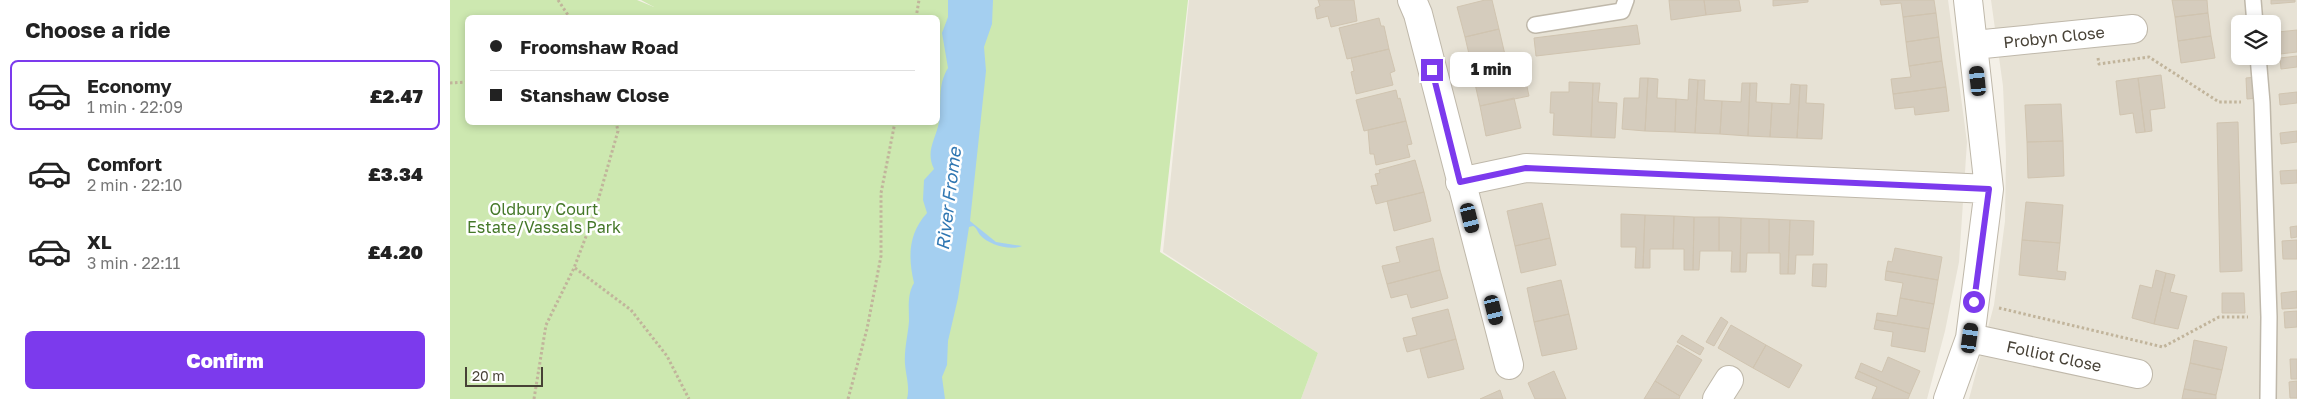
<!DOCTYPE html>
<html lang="en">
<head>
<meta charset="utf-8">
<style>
  body { margin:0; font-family:"Golos Text",sans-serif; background:#f6f6f6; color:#222; height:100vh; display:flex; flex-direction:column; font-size:19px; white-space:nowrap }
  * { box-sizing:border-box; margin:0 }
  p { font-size:16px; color:#767676 }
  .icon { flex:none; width:28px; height:28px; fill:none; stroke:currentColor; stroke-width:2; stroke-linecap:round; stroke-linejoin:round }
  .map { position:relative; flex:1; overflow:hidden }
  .drawer { display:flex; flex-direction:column; background:#fff; width:450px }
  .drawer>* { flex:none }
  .top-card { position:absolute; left:15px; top:15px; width:475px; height:110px; border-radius:8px; box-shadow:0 2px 8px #0003; display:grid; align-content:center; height:110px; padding:0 25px; background:#fff }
  .buttons { position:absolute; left:1781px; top:15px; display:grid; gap:10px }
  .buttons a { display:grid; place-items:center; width:50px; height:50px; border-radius:8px; background:#fff; box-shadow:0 2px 8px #0003; font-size:25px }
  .scale { position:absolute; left:15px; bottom:12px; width:78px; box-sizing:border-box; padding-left:5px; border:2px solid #474136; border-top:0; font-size:14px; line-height:18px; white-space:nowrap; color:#474136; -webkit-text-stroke:4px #fff; paint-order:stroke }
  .end { position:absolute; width:22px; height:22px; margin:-11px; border:6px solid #7c3aed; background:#fff; box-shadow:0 0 0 2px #fff }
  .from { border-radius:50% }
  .bubble { position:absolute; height:35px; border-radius:8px; background:#fff; box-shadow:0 2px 8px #0003; font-size:16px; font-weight:800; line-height:35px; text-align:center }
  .car { position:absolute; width:15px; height:30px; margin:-15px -8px; border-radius:6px; box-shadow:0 0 4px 1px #0007; background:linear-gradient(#222 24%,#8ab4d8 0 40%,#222 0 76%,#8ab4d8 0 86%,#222 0) }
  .top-card b { display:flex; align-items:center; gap:18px; height:48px; font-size:19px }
  .top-card b+b { border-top:1px solid #e0e0e0 }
  .top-card i { width:12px; height:12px; background:#222 }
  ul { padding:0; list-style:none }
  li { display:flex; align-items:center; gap:15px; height:70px; margin:0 10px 8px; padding:0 15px; border:2px solid transparent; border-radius:8px }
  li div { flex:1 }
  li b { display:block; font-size:19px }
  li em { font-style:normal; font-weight:800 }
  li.on { border-color:#7c3aed }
  li>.icon { width:45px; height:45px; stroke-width:1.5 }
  h2 { padding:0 25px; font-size:22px; line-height:60px }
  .action { display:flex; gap:10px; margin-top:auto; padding:10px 25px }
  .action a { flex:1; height:58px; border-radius:8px; background:#7c3aed; color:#fff; font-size:20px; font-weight:800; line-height:58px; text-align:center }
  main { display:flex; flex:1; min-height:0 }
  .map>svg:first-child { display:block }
  .residential { fill:#e7e2d5; fill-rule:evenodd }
  .green { fill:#cde8b0; fill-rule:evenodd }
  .water { fill:#a4cff0 }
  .building { fill:#d5ccbd; stroke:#d0c4b0 }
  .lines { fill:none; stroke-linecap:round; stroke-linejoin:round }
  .service-casing { stroke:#bfb8aa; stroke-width:18 }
  .minor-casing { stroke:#bfb8aa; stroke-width:30 }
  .path { stroke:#c1b49b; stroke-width:3; stroke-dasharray:2.5 2.5; stroke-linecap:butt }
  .service { stroke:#fff; stroke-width:15 }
  .minor { stroke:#fff; stroke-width:28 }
  .route { stroke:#7c3aed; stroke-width:6 }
  .labels { text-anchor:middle; stroke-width:5; stroke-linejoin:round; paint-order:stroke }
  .street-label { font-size:16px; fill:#474136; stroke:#fff }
  .park-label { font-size:16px; fill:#457829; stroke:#fff }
  .water-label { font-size:18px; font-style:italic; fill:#3077b2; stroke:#fff }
</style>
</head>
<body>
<main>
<section class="drawer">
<h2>Choose a ride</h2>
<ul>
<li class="on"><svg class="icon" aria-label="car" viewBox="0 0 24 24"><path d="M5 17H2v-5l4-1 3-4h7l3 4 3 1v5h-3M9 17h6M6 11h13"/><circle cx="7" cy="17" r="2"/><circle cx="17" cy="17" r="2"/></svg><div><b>Economy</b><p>1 min · 22:09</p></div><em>£2.47</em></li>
<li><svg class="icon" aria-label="car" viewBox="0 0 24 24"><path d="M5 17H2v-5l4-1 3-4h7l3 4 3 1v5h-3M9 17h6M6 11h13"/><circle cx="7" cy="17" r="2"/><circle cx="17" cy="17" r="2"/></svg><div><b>Comfort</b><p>2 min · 22:10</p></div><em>£3.34</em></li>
<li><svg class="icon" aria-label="car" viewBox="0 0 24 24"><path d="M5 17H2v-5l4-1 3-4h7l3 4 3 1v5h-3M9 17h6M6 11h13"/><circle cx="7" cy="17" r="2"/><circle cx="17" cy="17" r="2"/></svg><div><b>XL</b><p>3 min · 22:11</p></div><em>£4.20</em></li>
</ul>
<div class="action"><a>Confirm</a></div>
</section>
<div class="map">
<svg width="1847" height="399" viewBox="0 0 1847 399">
  <rect width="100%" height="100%" fill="#f4f0e7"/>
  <path class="residential" d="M739 0H1498L1517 142 1509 262 1495 331 1477 399H851L868 353 713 252Z
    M1541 0H1847V399H1519L1544 305 1555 221 1556 153 1553 86ZM1790 24H1822V56H1790Z"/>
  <path class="green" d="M0 0H187L204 7 191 0H738L710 252 868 353 851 399H0ZM18 18H488V122H18Z"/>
  <path class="water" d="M498 0H543L542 24 534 47 536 71 520 221 546 242 572 246C560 251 539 245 530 235 527 231 527 228 523 226L519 227 508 298 498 341 497 365 492 377 495 399H457C460 386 456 377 455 364 454 349 458 335 459 321 459 307 457 295 464 283 458 257 458 234 477 213L473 200 474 180 484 169C475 151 486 139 489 122 492 102 487 86 498 68L492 33 498 17Z"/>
  <path class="building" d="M868 0H904L907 21 881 27 878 16 867 19 865 8 870 6Z
    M1035 0H1042L1049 29 1015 37 1007 7Z
    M1219 0H1254L1256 15 1221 20Z
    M1254 0H1289L1291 11 1256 15Z
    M1323 0H1358V2L1323 6Z
    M1430 0H1484L1486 13 1453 17 1451 3 1431 5Z
    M1722 0H1757L1758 13 1725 17Z
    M1821 0H1845V2L1821 4Z
    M1486 13 1489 37 1456 42 1453 17Z
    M1758 13 1761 36 1728 41 1725 17Z
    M929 18 931 26H934L939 49 897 59 889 28Z
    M1187 25 1190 44 1086 56 1084 38Z
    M1049 29 1056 59 1022 67 1015 37Z
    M1847 30V52L1830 54 1828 32Z
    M1761 36 1765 58 1731 63 1728 41Z
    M1489 37 1492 61 1459 66 1456 42Z
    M939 49 945 71 940 73 943 85 906 94 901 72 904 71 901 58Z
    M1847 56V67L1831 69 1830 58Z
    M1492 61 1496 87 1443 94 1441 79 1461 77 1459 66Z
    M1057 67 1062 85 1076 82 1079 96 1030 106 1023 75Z
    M1711 75 1715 108 1700 110 1702 131 1695 132 1688 78Z
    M1807 77 1808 98 1797 99 1796 78Z
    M1190 78H1198L1195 131 1172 129 1174 98H1189Z
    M1198 78 1208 79 1207 98 1226 99 1225 132 1195 131Z
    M1688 78 1695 132 1686 133 1683 113 1670 115 1666 81Z
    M1239 79 1248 80 1245 133 1225 132 1226 99 1238 100Z
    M1248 80H1255L1254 100 1272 101 1270 134 1245 133Z
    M1119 82 1143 83 1141 137 1103 135 1104 113H1100L1101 92H1119Z
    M1143 83H1150L1148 102 1167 103 1165 138 1141 137Z
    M1292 83H1300L1298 136 1270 134 1272 101 1291 102Z
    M1300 83H1307L1306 102 1322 103 1320 137 1298 136Z
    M1341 84 1350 85 1347 138 1320 137 1322 103 1340 104Z
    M1350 85H1357L1356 103 1374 104 1372 139 1347 138Z
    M1496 87 1499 111 1465 115 1464 107 1445 109 1443 94Z
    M946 90 948 99 950 98 956 121 914 131 906 100Z
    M1847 92V103L1830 105 1829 94Z
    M1064 98 1071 128 1036 136 1030 106Z
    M1611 104 1613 141 1577 142 1575 105Z
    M956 121 962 144 957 145 960 157 926 165 924 154H920L918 130Z
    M1788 122 1792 271 1770 272 1767 123Z
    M1847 131V142L1831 144 1830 133Z
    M1613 141 1614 176 1578 178 1577 142Z
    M965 160 974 192 926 204 921 186 928 185 925 174 930 173 929 170Z
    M1847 170V183L1831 184 1830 171Z
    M974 192 981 221 944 231 937 201Z
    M1576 202 1613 205 1610 243 1572 240Z
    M1092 203 1100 238 1065 246 1057 211Z
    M1171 214 1195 215 1193 268H1185L1186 247H1171Z
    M1195 215 1224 216 1223 249H1200V268H1193Z
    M1224 216 1244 217 1243 270H1234V249H1223Z
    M1244 217H1269V251H1250L1249 270H1243Z
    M1269 217 1291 218 1290 272H1281L1282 251H1269Z
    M1291 218 1319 219V253H1297L1296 272H1290Z
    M1319 219 1340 220 1338 274H1330V253H1319Z
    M1340 220 1364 221 1363 255H1346L1345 274H1338Z
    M1847 226V237L1841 238 1840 227Z
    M983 238 990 270 937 284 932 266 950 262 946 247Z
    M1100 238 1106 265 1071 273 1065 246Z
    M1572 240 1610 243 1607 271 1616 272 1615 280 1569 275Z
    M1847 240V259H1833L1832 241Z
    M1445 248 1492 257 1488 280 1436 271 1438 261 1442 262Z
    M1363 264H1377L1376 287 1362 286Z
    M990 270 998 298 961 308 957 294 941 298 937 284Z
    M1706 270 1716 273 1704 324 1682 318 1690 285 1702 288Z
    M1436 271 1488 280 1484 304 1450 298 1453 283 1435 280Z
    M1716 273 1725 275 1720 292 1737 296 1728 329 1704 324Z
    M1111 280 1119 314 1084 322 1077 288Z
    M1847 291V308L1832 309 1831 293Z
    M1772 293H1794L1795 313H1772Z
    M1450 298 1484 304 1479 329 1426 320 1427 313 1447 316Z
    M998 309 1006 339 957 352 953 338 967 335 962 318Z
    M1847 311V327L1835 328 1834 312Z
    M1119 314 1127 349 1092 356 1084 322Z
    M1271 317 1278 322 1264 346 1256 342Z
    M1426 320 1479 329 1475 352 1441 346 1443 332 1424 329Z
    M1281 325 1316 345 1303 368 1268 348Z
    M1232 335 1254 348 1250 355 1227 342Z
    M1006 339 1014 369 978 378 970 349Z
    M1744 340 1777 347 1772 370 1740 363Z
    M1227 345 1252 360 1230 396 1205 381Z
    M1316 345 1352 365 1339 388 1303 368Z
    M1438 357 1470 371 1460 394 1408 371 1411 363 1432 372Z
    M1840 359H1847V379H1841Z
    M1740 363 1772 370 1766 395 1734 389Z
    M1104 371 1116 399H1085L1078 383Z
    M1408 371 1460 394 1458 399H1422L1427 387 1405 378Z
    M1205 381 1230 396 1229 399H1194Z
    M1847 381V398H1840L1839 382Z
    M1734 389 1766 395V399H1732Z
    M1050 390 1053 399H1030Z"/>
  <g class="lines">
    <g class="service-casing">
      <path id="service" d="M1803 0 1805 24
        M1085 25 1172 11 1176 0
        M1808 56 1812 103 1819 317 1818 399"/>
    </g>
    <g class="minor-casing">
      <path id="minor" d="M962 0 968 14 1059 365
        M1524 45 1683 29
        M1010 182 1076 168 1539 189
        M1520 338 1688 374
        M1267 399 1279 380
        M1498 399 1520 338 1539 189 1518 0"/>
    </g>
    <path class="path" d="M108 0 120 18
      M466 18 469 0
      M1648 58 1649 64 1699 57 1769 102H1791
      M0 83 18 82
      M125 268 181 310 217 356 239 399
      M1549 308 1713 347 1769 317H1798
      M84 399 96 325 124 268 143 218 168 131 166 122
      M398 399 417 329 431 256V193L445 122"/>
    <use href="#service" class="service"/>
    <use href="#minor" class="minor"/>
  </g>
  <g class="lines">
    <path class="route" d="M982 70 1010 182 1076 168 1539 189 1524 302"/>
  </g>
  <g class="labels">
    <g class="street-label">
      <text transform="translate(1604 37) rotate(-6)" y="6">Probyn Close</text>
      <text transform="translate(1604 356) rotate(12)" y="6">Folliot Close</text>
    </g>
    <g class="park-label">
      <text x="94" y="215">Oldbury Court<tspan x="94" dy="18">Estate/Vassals Park</tspan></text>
    </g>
    <g class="water-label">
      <text transform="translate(499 199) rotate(-83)" y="6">River Frome</text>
    </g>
  </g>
</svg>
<div class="buttons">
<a><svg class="icon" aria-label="layers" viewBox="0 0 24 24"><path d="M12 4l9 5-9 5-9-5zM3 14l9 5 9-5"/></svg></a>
</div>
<div class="scale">20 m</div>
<i class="end from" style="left:1524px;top:302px"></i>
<i class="end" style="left:982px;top:70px"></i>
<div class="bubble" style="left:1000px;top:52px;width:82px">1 min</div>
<i class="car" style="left:1528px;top:81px;rotate:354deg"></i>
<i class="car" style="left:1020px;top:218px;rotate:166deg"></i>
<i class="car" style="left:1044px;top:310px;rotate:166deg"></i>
<i class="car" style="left:1520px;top:338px;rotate:8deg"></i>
<div class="top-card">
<b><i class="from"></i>Froomshaw Road</b>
<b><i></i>Stanshaw Close</b>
</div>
</div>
</main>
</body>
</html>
